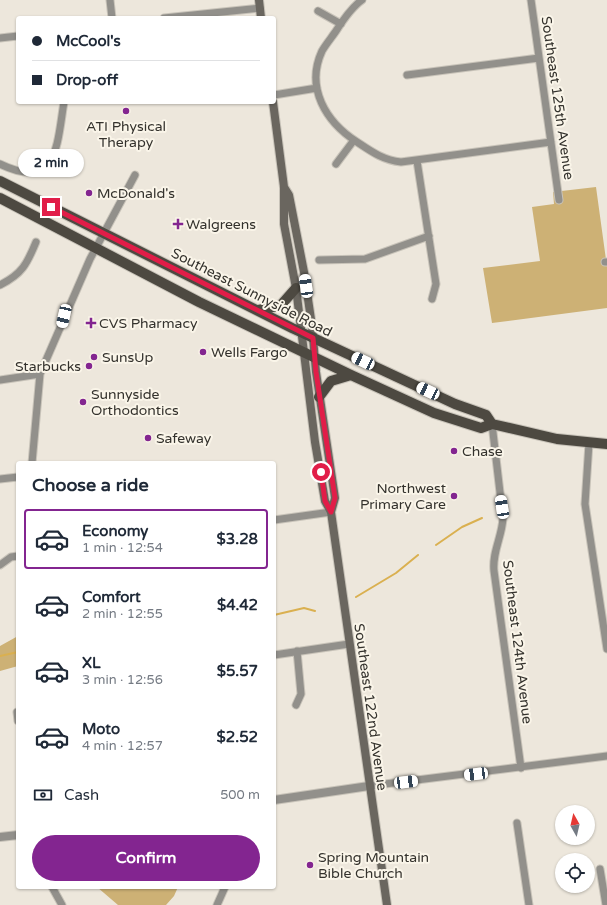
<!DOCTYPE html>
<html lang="en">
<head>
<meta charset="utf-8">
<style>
  body { margin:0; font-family:"Varela Round",sans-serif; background:#f6f6f7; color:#1f2937; height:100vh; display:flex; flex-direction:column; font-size:15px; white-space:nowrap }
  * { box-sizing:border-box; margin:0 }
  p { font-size:13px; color:#747a83 }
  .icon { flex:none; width:22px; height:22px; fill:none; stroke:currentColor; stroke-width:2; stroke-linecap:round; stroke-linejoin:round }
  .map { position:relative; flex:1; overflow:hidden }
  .drawer { position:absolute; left:16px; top:461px; width:260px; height:428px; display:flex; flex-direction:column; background:#fff; border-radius:4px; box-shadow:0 1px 3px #0004 }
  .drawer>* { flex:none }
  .hud { position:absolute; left:16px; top:16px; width:260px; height:88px; border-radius:4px; box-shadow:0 1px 3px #0004; display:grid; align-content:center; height:88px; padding:0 16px; background:#fff }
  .needle { width:26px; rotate:352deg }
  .controls { position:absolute; left:555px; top:805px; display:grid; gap:8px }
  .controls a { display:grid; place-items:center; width:40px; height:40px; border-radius:50%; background:#fff; box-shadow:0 1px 3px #0004; font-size:20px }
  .end { position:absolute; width:18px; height:18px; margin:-9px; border:5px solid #e11d48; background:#fff; box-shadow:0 0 0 2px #fff }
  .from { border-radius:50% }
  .bubble { position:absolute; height:28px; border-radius:14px; background:#fff; box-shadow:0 1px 3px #0004; font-size:13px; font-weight:700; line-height:28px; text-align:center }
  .car { position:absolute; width:12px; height:24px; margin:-12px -6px; border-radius:5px; box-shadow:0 0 3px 1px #0007; background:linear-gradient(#fff 24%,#345 0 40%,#fff 0 76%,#345 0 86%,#fff 0) }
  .hud b { display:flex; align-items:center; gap:14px; height:38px; font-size:15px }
  .hud b+b { border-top:1px solid #e0e1e3 }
  .hud i { width:10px; height:10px; background:#1f2937 }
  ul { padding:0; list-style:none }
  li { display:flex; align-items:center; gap:12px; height:60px; margin:0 8px 6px; padding:0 8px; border:2px solid transparent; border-radius:4px }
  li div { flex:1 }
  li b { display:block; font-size:15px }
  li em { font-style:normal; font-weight:700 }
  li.on { border-color:#832590 }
  li>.icon { width:36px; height:36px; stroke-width:1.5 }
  h2 { padding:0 16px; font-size:18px; line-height:48px }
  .pay { display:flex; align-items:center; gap:10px; height:44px; padding:0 16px; font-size:15px }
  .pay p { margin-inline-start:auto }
  .cta { display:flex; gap:8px; margin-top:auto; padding:8px 16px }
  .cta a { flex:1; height:46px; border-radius:24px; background:#832590; color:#fff; font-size:16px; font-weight:700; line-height:46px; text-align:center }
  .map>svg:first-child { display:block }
  .green { fill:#cdb175 }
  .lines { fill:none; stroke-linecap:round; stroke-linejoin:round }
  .stream { stroke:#dab050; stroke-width:2 }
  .minor-casing { stroke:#c8c3b9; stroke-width:9 }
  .tertiary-casing { stroke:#c8c3b9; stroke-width:10 }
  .secondary-casing { stroke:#c8c3b9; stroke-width:10 }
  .primary-casing { stroke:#c8c3b9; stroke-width:12 }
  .minor { stroke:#92908b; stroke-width:7 }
  .tertiary { stroke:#92908b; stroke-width:8 }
  .secondary { stroke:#6a665f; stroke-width:8 }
  .primary { stroke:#4d4941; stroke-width:10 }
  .route { stroke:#e11d48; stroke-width:5 }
  .poi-dot { fill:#832590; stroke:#faf5e9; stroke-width:1.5 }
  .labels { text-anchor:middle; stroke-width:4; stroke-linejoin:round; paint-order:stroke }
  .street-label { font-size:14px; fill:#34322d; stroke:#faf5e9 }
  .poi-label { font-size:14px; fill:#34322d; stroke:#faf5e9; text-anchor:start }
</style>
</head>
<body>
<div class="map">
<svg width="607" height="905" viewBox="0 0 607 905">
  <rect width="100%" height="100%" fill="#ede7dc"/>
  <path class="green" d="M596 187 607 267V308L492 323 483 268 540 261 532 207 554 204 553 192Z
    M18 636V666L0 671V646Z
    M97 887H178L174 896 166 905H118Z"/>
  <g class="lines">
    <path class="stream" d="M436 545 462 527 482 518
      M356 597 396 573 418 555
      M274 615 304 608 315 611
      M0 656 18 652"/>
    <g class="minor-casing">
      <path id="minor" d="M110 0 112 18
        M362 0C352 7 343 20 336 31 332 37 326 44 322 51 305 88 326 122 357 142 372 152 383 160 401 162L551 142
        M531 0 559 200
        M318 11 341 24
        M164 18 260 8
        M0 38 18 36
        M407 75 539 58
        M274 95 317 88
        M417 161 436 284 432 299
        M0 164C58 192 57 144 64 102
        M336 164 354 140
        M319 260 365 259 429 236
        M605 262H607
        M0 285C22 274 27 264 36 242
        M0 380 40 374
        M492 424 503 518C502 537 492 552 494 571L521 768
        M589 443 585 504 607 649
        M32 463 40 374 90 259 135 175
        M0 479 18 477
        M274 520 331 512
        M0 565 11 557 18 556
        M274 655 349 644
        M296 705 301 694 297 651
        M17 712 18 721
        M369 786 607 756
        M517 823 529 905
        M600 869 606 905
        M52 887 62 905
        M217 905 225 887"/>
    </g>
    <g class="tertiary-casing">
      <path id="tertiary" d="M274 800 369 786
        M0 837 18 835"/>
    </g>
    <g class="secondary-casing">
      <path id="secondary" d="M259 0 261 18
        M273 102 284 187V224L296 288 315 442 325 501 331 512 387 905
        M284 187 289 195 304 272 312 326 316 372 335 498 331 512"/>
    </g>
    <g class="primary-casing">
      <path id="primary" d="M0 181 292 328 455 404 486 415 492 424
        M0 198 199 302 351 375 434 413 481 428 492 424 557 439 607 444
        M259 310 281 305 296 288
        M319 397 331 381 351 375"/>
    </g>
    <use href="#minor" class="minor"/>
    <use href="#tertiary" class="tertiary"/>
    <use href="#secondary" class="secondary"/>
    <use href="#primary" class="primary"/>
  </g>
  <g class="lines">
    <path class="route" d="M51 207 313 338 316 372 335 498 331 512 325 501 321 472"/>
  </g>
  <g class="poi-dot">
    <circle cx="126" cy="111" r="4"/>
    <circle cx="89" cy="193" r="4"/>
    <path d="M176 218h4v4h4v4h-4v4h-4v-4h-4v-4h4z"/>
    <path d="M89 317h4v4h4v4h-4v4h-4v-4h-4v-4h4z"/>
    <circle cx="203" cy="352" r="4"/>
    <circle cx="94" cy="357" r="4"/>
    <circle cx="89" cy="366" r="4"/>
    <circle cx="83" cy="402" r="4"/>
    <circle cx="148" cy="438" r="4"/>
    <circle cx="454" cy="451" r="4"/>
    <circle cx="454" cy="496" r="4"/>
    <circle cx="310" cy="865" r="4"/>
  </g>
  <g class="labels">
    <g class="street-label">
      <text transform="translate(558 98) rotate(82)" y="5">Southeast 125th Avenue</text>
      <text transform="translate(252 292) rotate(27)" y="5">Southeast Sunnyside Road</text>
      <text transform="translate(518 642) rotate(83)" y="5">Southeast 124th Avenue</text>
      <text transform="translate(371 707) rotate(82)" y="5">Southeast 122nd Avenue</text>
    </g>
    <g class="poi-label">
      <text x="126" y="131" text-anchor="middle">ATI Physical<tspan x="126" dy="16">Therapy</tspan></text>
      <text x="97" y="198">McDonald's</text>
      <text x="186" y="229">Walgreens</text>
      <text x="99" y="328">CVS Pharmacy</text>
      <text x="211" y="357">Wells Fargo</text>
      <text x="102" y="362">SunsUp</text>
      <text x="81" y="371" text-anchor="end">Starbucks</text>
      <text x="91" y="399">Sunnyside<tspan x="91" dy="16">Orthodontics</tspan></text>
      <text x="156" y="443">Safeway</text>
      <text x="462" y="456">Chase</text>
      <text x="446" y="493" text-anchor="end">Northwest<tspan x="446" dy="16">Primary Care</tspan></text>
      <text x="318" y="862">Spring Mountain<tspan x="318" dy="16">Bible Church</tspan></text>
    </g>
  </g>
</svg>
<div class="controls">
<a><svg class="needle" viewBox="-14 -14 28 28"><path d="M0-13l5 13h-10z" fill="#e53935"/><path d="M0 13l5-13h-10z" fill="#747a83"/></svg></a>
<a><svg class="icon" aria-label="locate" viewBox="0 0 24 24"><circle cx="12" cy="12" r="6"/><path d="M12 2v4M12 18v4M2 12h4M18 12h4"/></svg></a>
</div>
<i class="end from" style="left:321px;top:472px"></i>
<i class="end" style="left:51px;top:207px"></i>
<div class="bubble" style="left:18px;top:149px;width:66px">2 min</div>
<i class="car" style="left:306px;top:286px;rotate:352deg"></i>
<i class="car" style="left:64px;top:316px;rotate:193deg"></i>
<i class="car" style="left:363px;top:361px;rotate:295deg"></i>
<i class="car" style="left:428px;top:391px;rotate:295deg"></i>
<i class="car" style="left:502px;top:507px;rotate:351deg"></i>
<i class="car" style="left:476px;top:774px;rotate:263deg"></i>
<i class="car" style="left:406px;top:782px;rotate:83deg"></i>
<div class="hud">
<b><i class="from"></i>McCool's</b>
<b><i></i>Drop-off</b>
</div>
<section class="drawer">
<h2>Choose a ride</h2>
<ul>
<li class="on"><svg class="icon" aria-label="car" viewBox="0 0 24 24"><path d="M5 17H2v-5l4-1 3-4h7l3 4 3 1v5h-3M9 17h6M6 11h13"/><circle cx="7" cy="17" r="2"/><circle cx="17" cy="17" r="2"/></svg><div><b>Economy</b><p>1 min · 12:54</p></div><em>$3.28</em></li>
<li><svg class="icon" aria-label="car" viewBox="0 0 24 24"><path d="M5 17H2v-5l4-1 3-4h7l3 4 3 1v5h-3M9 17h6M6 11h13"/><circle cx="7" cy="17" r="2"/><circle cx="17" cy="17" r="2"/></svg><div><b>Comfort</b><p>2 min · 12:55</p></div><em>$4.42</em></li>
<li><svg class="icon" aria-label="car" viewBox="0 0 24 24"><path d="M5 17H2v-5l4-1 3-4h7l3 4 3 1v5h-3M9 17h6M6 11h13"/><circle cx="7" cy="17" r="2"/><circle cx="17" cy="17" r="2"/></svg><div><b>XL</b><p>3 min · 12:56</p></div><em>$5.57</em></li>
<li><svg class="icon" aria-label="car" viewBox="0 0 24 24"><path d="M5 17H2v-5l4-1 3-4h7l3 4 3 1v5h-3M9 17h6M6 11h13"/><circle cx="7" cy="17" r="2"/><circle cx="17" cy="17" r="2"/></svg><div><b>Moto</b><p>4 min · 12:57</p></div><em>$2.52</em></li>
</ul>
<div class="pay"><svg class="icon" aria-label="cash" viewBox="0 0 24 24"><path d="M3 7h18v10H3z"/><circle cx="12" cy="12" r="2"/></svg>Cash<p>500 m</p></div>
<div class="cta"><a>Confirm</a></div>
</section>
</div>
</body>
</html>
